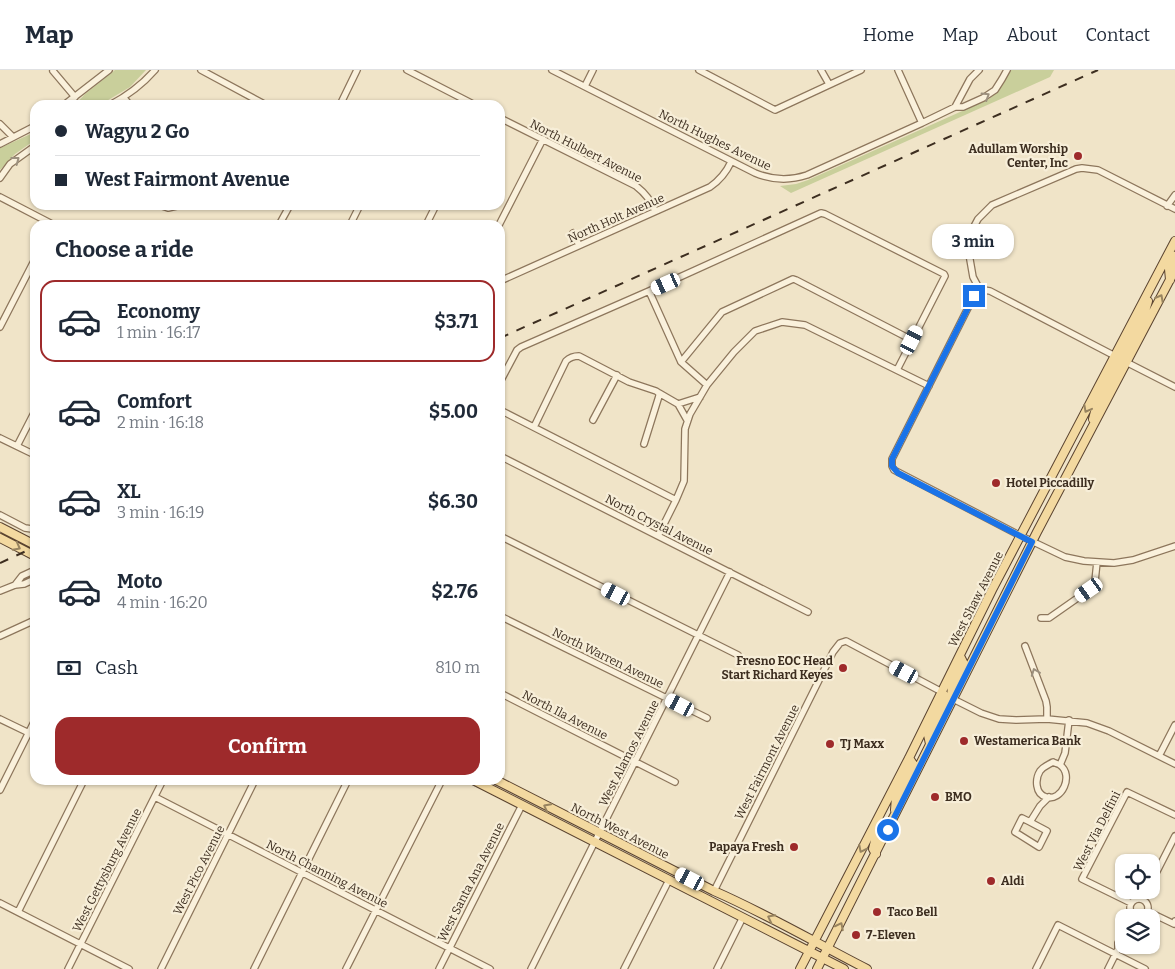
<!DOCTYPE html>
<html lang="en">
<head>
<meta charset="utf-8">
<style>
  body { margin:0; font-family:Bitter,serif; background:#f6f6f7; color:#1f2937; height:100vh; display:flex; flex-direction:column; font-size:19px; white-space:nowrap }
  * { box-sizing:border-box; margin:0 }
  p { font-size:16px; color:#747a83 }
  .icon { flex:none; width:28px; height:28px; fill:none; stroke:currentColor; stroke-width:2; stroke-linecap:round; stroke-linejoin:round }
  .map { position:relative; flex:1; overflow:hidden }
  .details { position:absolute; left:30px; top:150px; width:475px; height:565px; display:flex; flex-direction:column; background:#fff; border-radius:15px; box-shadow:0 1px 4px #0004 }
  .details>* { flex:none }
  .guide { position:absolute; left:30px; top:30px; width:475px; height:110px; border-radius:15px; box-shadow:0 1px 4px #0004; display:grid; align-content:center; height:110px; padding:0 25px; background:#fff }
  .fabs { position:absolute; left:1115px; top:784px; display:grid; gap:10px }
  .fabs a { display:grid; place-items:center; width:45px; height:45px; border-radius:10px; background:#fff; box-shadow:0 1px 4px #0004; font-size:25px }
  .end { position:absolute; width:22px; height:22px; margin:-11px; border:6px solid #1a73e8; background:#fff; box-shadow:0 0 0 2px #fff }
  .from { border-radius:50% }
  .bubble { position:absolute; height:35px; border-radius:15px; background:#fff; box-shadow:0 1px 4px #0004; font-size:16px; font-weight:700; line-height:35px; text-align:center }
  .car { position:absolute; width:15px; height:30px; margin:-15px -8px; border-radius:6px; box-shadow:0 0 4px 1px #0007; background:linear-gradient(#fff 24%,#345 0 40%,#fff 0 76%,#345 0 86%,#fff 0) }
  .guide b { display:flex; align-items:center; gap:18px; height:48px; font-size:19px }
  .guide b+b { border-top:1px solid #e0e1e3 }
  .guide i { width:12px; height:12px; background:#1f2937 }
  ul { padding:0; list-style:none }
  li { display:flex; align-items:center; gap:15px; height:82px; margin:0 10px 8px; padding:0 15px; border:2px solid transparent; border-radius:15px }
  li div { flex:1 }
  li b { display:block; font-size:19px }
  li em { font-style:normal; font-weight:700 }
  li.selected { border-color:#9e2a2b }
  li>.icon { width:45px; height:45px; stroke-width:1.5 }
  h2 { padding:0 25px; font-size:22px; line-height:60px }
  .pay { display:flex; align-items:center; gap:12px; height:55px; padding:0 25px; font-size:19px }
  .pay p { margin-inline-start:auto }
  .button { display:flex; gap:10px; margin-top:auto; padding:10px 25px }
  .button a { flex:1; height:58px; border-radius:15px; background:#9e2a2b; color:#fff; font-size:20px; font-weight:700; line-height:58px; text-align:center }
  header { display:flex; align-items:center; gap:30px; box-sizing:border-box; height:70px; padding:0 25px; background:#fff; border-bottom:1px solid #e0e1e3 }
  header strong { font-size:24px }
  nav { display:flex; gap:28px; margin-inline-start:auto; font-size:18px }
  .map>svg:first-child { display:block }
  .green { fill:#c9cf9b }
  .lines { fill:none; stroke-linecap:round; stroke-linejoin:round }
  .minor-casing { stroke:#8d765c; stroke-width:8 }
  .major-casing { stroke:#5b4430; stroke-width:10 }
  .minor { stroke:#faf1dc; stroke-width:5.5 }
  .major { stroke:#f3d9a0; stroke-width:8 }
  .rail { stroke:#3d2e20; stroke-width:2; stroke-dasharray:9 9; stroke-linecap:butt }
  .oneway { stroke:#9c907e }
  .oneway2 { stroke:#988460 }
  .route { stroke:#1a73e8; stroke-width:6 }
  .poi-dot { fill:#9e2a2b; stroke:#f7eed8; stroke-width:2 }
  .labels { text-anchor:middle; stroke-width:4.5; stroke-linejoin:round; paint-order:stroke }
  .street-label { font-size:12px; fill:#3d2e20; stroke:#f7eed8 }
  .poi-label { font-size:12px; font-weight:bold; fill:#3d2e20; stroke:#f7eed8; text-anchor:start }
</style>
</head>
<body>
<header>
<strong>Map</strong>
<nav><a>Home</a><a>Map</a><a>About</a><a>Contact</a></nav>
</header>
<div class="map">
<svg width="1175" height="899" viewBox="0 0 1175 899">
  <rect width="100%" height="100%" fill="#f0e4c8"/>
  <path class="green" d="M115 0H146L130 17 100 35H75L85 24Z
    M1010 0H1054L1050 7 791 123 780 116 796 114 808 110 989 29C999 21 1004 12 1010 0Z
    M35 62V70L15 84 0 100V78Z"/>
  <g class="lines">
    <g class="minor-casing">
      <path id="minor" d="M201 0 266 35
        M407 0 475 35
        M552 0 755 103C772 110 789 111 807 105L922 53 955 37H963L983 28 995 20 1002 9 1007 0
        M699 0 775 40 861 0
        M821 0 829 14
        M898 0 922 53
        M53 1 75 27 72 30
        M585 16 593 0
        M124 28 130 35
        M64 35 109 0
        M110 35C127 26 142 15 155 0
        M340 35 357 0
        M955 37 970 9 979 0
        M500 48 636 116C645 123 651 130 655 141
        M0 54 13 67
        M0 74 35 56
        M0 108 10 94 35 76
        M0 127 54 155
        M159 135 168 138 181 135
        M1167 136 1175 125
        M279 155 290 135
        M350 155 360 135
        M426 155 436 135
        M499 155 543 69
        M573 163 579 175
        M500 211 710 117C720 110 726 103 731 92
        M980 220 974 226 892 389V396L894 400 1021 466 1065 487 1084 491 1114 493 1133 490 1175 476
        M980 220 973 207 969 184 970 164 978 149 992 135 1076 99 1082 98 1098 100 1175 139
        M980 220H984L990 221 1115 286
        M649 221 681 292 707 315
        M0 257 35 189
        M681 292 722 242 793 209 796 210 912 270
        M1126 292 1175 317
        M500 312 517 280 521 277 649 221 821 143 825 144 944 204 945 206 897 300
        M659 323 678 334
        M500 340 676 430
        M593 350 617 305
        M687 350 678 334 700 327
        M534 357 566 291C570 287 573 286 579 286L629 312 656 321 659 323V326L644 374
        M0 368 35 385
        M17 376 35 341
        M500 386 808 542
        M0 445 25 458 32 459
        M500 466 738 585
        M658 466 676 430 684 411 685 359 690 344 707 315 734 282 755 261 782 252 805 255 929 316
        M15 515 22 506 35 500
        M0 521 15 515 24 514 35 509
        M500 546 707 648
        M1041 548H1049L1089 520 1095 511 1097 492
        M0 566 35 550
        M1025 576 1046 631 1047 637V649
        M500 623 675 712
        M953 629 981 643 999 649 1016 650 1047 649 1087 653 1109 661 1175 694
        M0 649 29 663
        M1159 686 1175 655
        M1053 692C1054 693 1059 694 1060 695 1074 705 1062 732 1046 727 1035 724 1035 709 1040 701 1044 696 1048 695 1053 692Z
        M1060 695 1065 683 1069 650
        M0 720 35 650
        M155 727 490 899
        M1030 752 1022 748 1015 762 1039 777 1047 761 1030 752 1040 736 1049 727
        M1151 813 1175 766
        M714 821 833 582 840 573 846 571 942 622
        M1130 838a9 9 0 1 1 18 0a9 9 0 1 1-18 0Z
        M1143 830 1148 820
        M0 833 129 899
        M1131 833 1082 809 1127 722 1175 745
        M1147 841 1174 854 1175 851
        M18 842 84 710
        M1118 879 1124 873
        M68 899 163 710
        M161 899 255 710
        M254 899 348 710
        M346 899 442 710
        M439 899 522 735
        M531 899 730 502
        M624 899 669 810
        M717 899 743 847
        M1036 899 1058 855 1145 899
        M1108 899 1118 879V873L1124 861"/>
    </g>
    <g class="major-casing">
      <path id="major" d="M1170 210 1169 199 1175 186
        M1126 292 1123 288V283L1145 241 1148 231
        M1093 349 1096 338 1118 295V290L1115 286
        M0 457 35 475
        M0 468 35 486
        M953 629C947 619 959 604 964 594L960 586
        M930 674 928 665 945 630 944 625 942 622
        M473 710 844 899
        M496 710 714 821C767 844 816 873 867 899
        M895 740 896 727 913 694 909 688
        M873 758 876 767 873 779 876 784
        M800 899 909 688 992 520 1175 171
        M817 899 1037 462 1175 200"/>
    </g>
    <use href="#minor" class="minor"/>
    <use href="#major" class="major"/>
    <path class="rail" d="M500 268 1098 0
      M0 493 35 477"/>
  </g>
  <defs><path id="oneway-chevron" d="M-2-3.5L2.5 0L-2 3.5" fill="none" stroke-width="1.6" stroke-linecap="round" stroke-linejoin="round" transform="scale(1.25)"/></defs>
  <g class="oneway">
    <use href="#oneway-chevron" transform="translate(986 26) rotate(-32)"/>
    <use href="#oneway-chevron" transform="translate(16 90) rotate(-37)"/>
    <use href="#oneway-chevron" transform="translate(1035 602) rotate(-111)"/>
  </g>
  <g class="oneway2">
    <use href="#oneway-chevron" transform="translate(1160 228) rotate(-62)"/>
    <use href="#oneway-chevron" transform="translate(1087 339) rotate(118)"/>
    <use href="#oneway-chevron" transform="translate(17 477) rotate(28)"/>
    <use href="#oneway-chevron" transform="translate(547 737) rotate(-153)"/>
    <use href="#oneway-chevron" transform="translate(862 779) rotate(117)"/>
    <use href="#oneway-chevron" transform="translate(771 848) rotate(-153)"/>
    <use href="#oneway-chevron" transform="translate(840 856) rotate(-63)"/>
  </g>
  <g class="lines">
    <path class="route" d="M888 760 1032 472 898 403 892 396V389L974 226"/>
  </g>
  <g class="poi-dot">
    <circle cx="1078" cy="86" r="5"/>
    <circle cx="996" cy="413" r="5"/>
    <circle cx="843" cy="598" r="5"/>
    <circle cx="964" cy="671" r="5"/>
    <circle cx="830" cy="674" r="5"/>
    <circle cx="935" cy="727" r="5"/>
    <circle cx="794" cy="777" r="5"/>
    <circle cx="991" cy="811" r="5"/>
    <circle cx="877" cy="842" r="5"/>
    <circle cx="856" cy="865" r="5"/>
  </g>
  <g class="labels">
    <g class="street-label">
      <text transform="translate(715 70) rotate(26)" y="4">North Hughes Avenue</text>
      <text transform="translate(586 81) rotate(27)" y="4">North Hulbert Avenue</text>
      <text transform="translate(616 148) rotate(-24)" y="4">North Holt Avenue</text>
      <text transform="translate(659 455) rotate(27)" y="4">North Crystal Avenue</text>
      <text transform="translate(976 529) rotate(-63)" y="4">West Shaw Avenue</text>
      <text transform="translate(608 588) rotate(26)" y="4">North Warren Avenue</text>
      <text transform="translate(565 645) rotate(27)" y="4">North Ila Avenue</text>
      <text transform="translate(629 683) rotate(-63)" y="4">West Alamos Avenue</text>
      <text transform="translate(767 692) rotate(-63)" y="4">West Fairmont Avenue</text>
      <text transform="translate(620 761) rotate(27)" y="4">North West Avenue</text>
      <text transform="translate(1097 761) rotate(-63)" y="4">West Via Delfini</text>
      <text transform="translate(107 800) rotate(-63)" y="4">West Gettysburg Avenue</text>
      <text transform="translate(199 800) rotate(-63)" y="4">West Pico Avenue</text>
      <text transform="translate(327 804) rotate(27)" y="4">North Channing Avenue</text>
      <text transform="translate(471 812) rotate(-63)" y="4">West Santa Ana Avenue</text>
    </g>
    <g class="poi-label">
      <text x="1068" y="83" text-anchor="end">Adullam Worship<tspan x="1068" dy="14">Center, Inc</tspan></text>
      <text x="1006" y="417">Hotel Piccadilly</text>
      <text x="833" y="595" text-anchor="end">Fresno EOC Head<tspan x="833" dy="14">Start Richard Keyes</tspan></text>
      <text x="974" y="675">Westamerica Bank</text>
      <text x="840" y="678">TJ Maxx</text>
      <text x="945" y="731">BMO</text>
      <text x="784" y="781" text-anchor="end">Papaya Fresh</text>
      <text x="1001" y="815">Aldi</text>
      <text x="887" y="846">Taco Bell</text>
      <text x="866" y="869">7-Eleven</text>
    </g>
  </g>
</svg>
<div class="fabs">
<a><svg class="icon" aria-label="locate" viewBox="0 0 24 24"><circle cx="12" cy="12" r="6"/><path d="M12 2v4M12 18v4M2 12h4M18 12h4"/></svg></a>
<a><svg class="icon" aria-label="layers" viewBox="0 0 24 24"><path d="M12 4l9 5-9 5-9-5zM3 14l9 5 9-5"/></svg></a>
</div>
<i class="end from" style="left:888px;top:760px"></i>
<i class="end" style="left:974px;top:226px"></i>
<div class="bubble" style="left:932px;top:154px;width:82px">3 min</div>
<i class="car" style="left:666px;top:214px;rotate:246deg"></i>
<i class="car" style="left:912px;top:270px;rotate:27deg"></i>
<i class="car" style="left:1089px;top:520px;rotate:235deg"></i>
<i class="car" style="left:616px;top:524px;rotate:297deg"></i>
<i class="car" style="left:904px;top:602px;rotate:298deg"></i>
<i class="car" style="left:680px;top:635px;rotate:297deg"></i>
<i class="car" style="left:690px;top:809px;rotate:297deg"></i>
<div class="guide">
<b><i class="from"></i>Wagyu 2 Go</b>
<b><i></i>West Fairmont Avenue</b>
</div>
<section class="details">
<h2>Choose a ride</h2>
<ul>
<li class="selected"><svg class="icon" aria-label="car" viewBox="0 0 24 24"><path d="M5 17H2v-5l4-1 3-4h7l3 4 3 1v5h-3M9 17h6M6 11h13"/><circle cx="7" cy="17" r="2"/><circle cx="17" cy="17" r="2"/></svg><div><b>Economy</b><p>1 min · 16:17</p></div><em>$3.71</em></li>
<li><svg class="icon" aria-label="car" viewBox="0 0 24 24"><path d="M5 17H2v-5l4-1 3-4h7l3 4 3 1v5h-3M9 17h6M6 11h13"/><circle cx="7" cy="17" r="2"/><circle cx="17" cy="17" r="2"/></svg><div><b>Comfort</b><p>2 min · 16:18</p></div><em>$5.00</em></li>
<li><svg class="icon" aria-label="car" viewBox="0 0 24 24"><path d="M5 17H2v-5l4-1 3-4h7l3 4 3 1v5h-3M9 17h6M6 11h13"/><circle cx="7" cy="17" r="2"/><circle cx="17" cy="17" r="2"/></svg><div><b>XL</b><p>3 min · 16:19</p></div><em>$6.30</em></li>
<li><svg class="icon" aria-label="car" viewBox="0 0 24 24"><path d="M5 17H2v-5l4-1 3-4h7l3 4 3 1v5h-3M9 17h6M6 11h13"/><circle cx="7" cy="17" r="2"/><circle cx="17" cy="17" r="2"/></svg><div><b>Moto</b><p>4 min · 16:20</p></div><em>$2.76</em></li>
</ul>
<div class="pay"><svg class="icon" aria-label="cash" viewBox="0 0 24 24"><path d="M3 7h18v10H3z"/><circle cx="12" cy="12" r="2"/></svg>Cash<p>810 m</p></div>
<div class="button"><a>Confirm</a></div>
</section>
</div>
</body>
</html>
